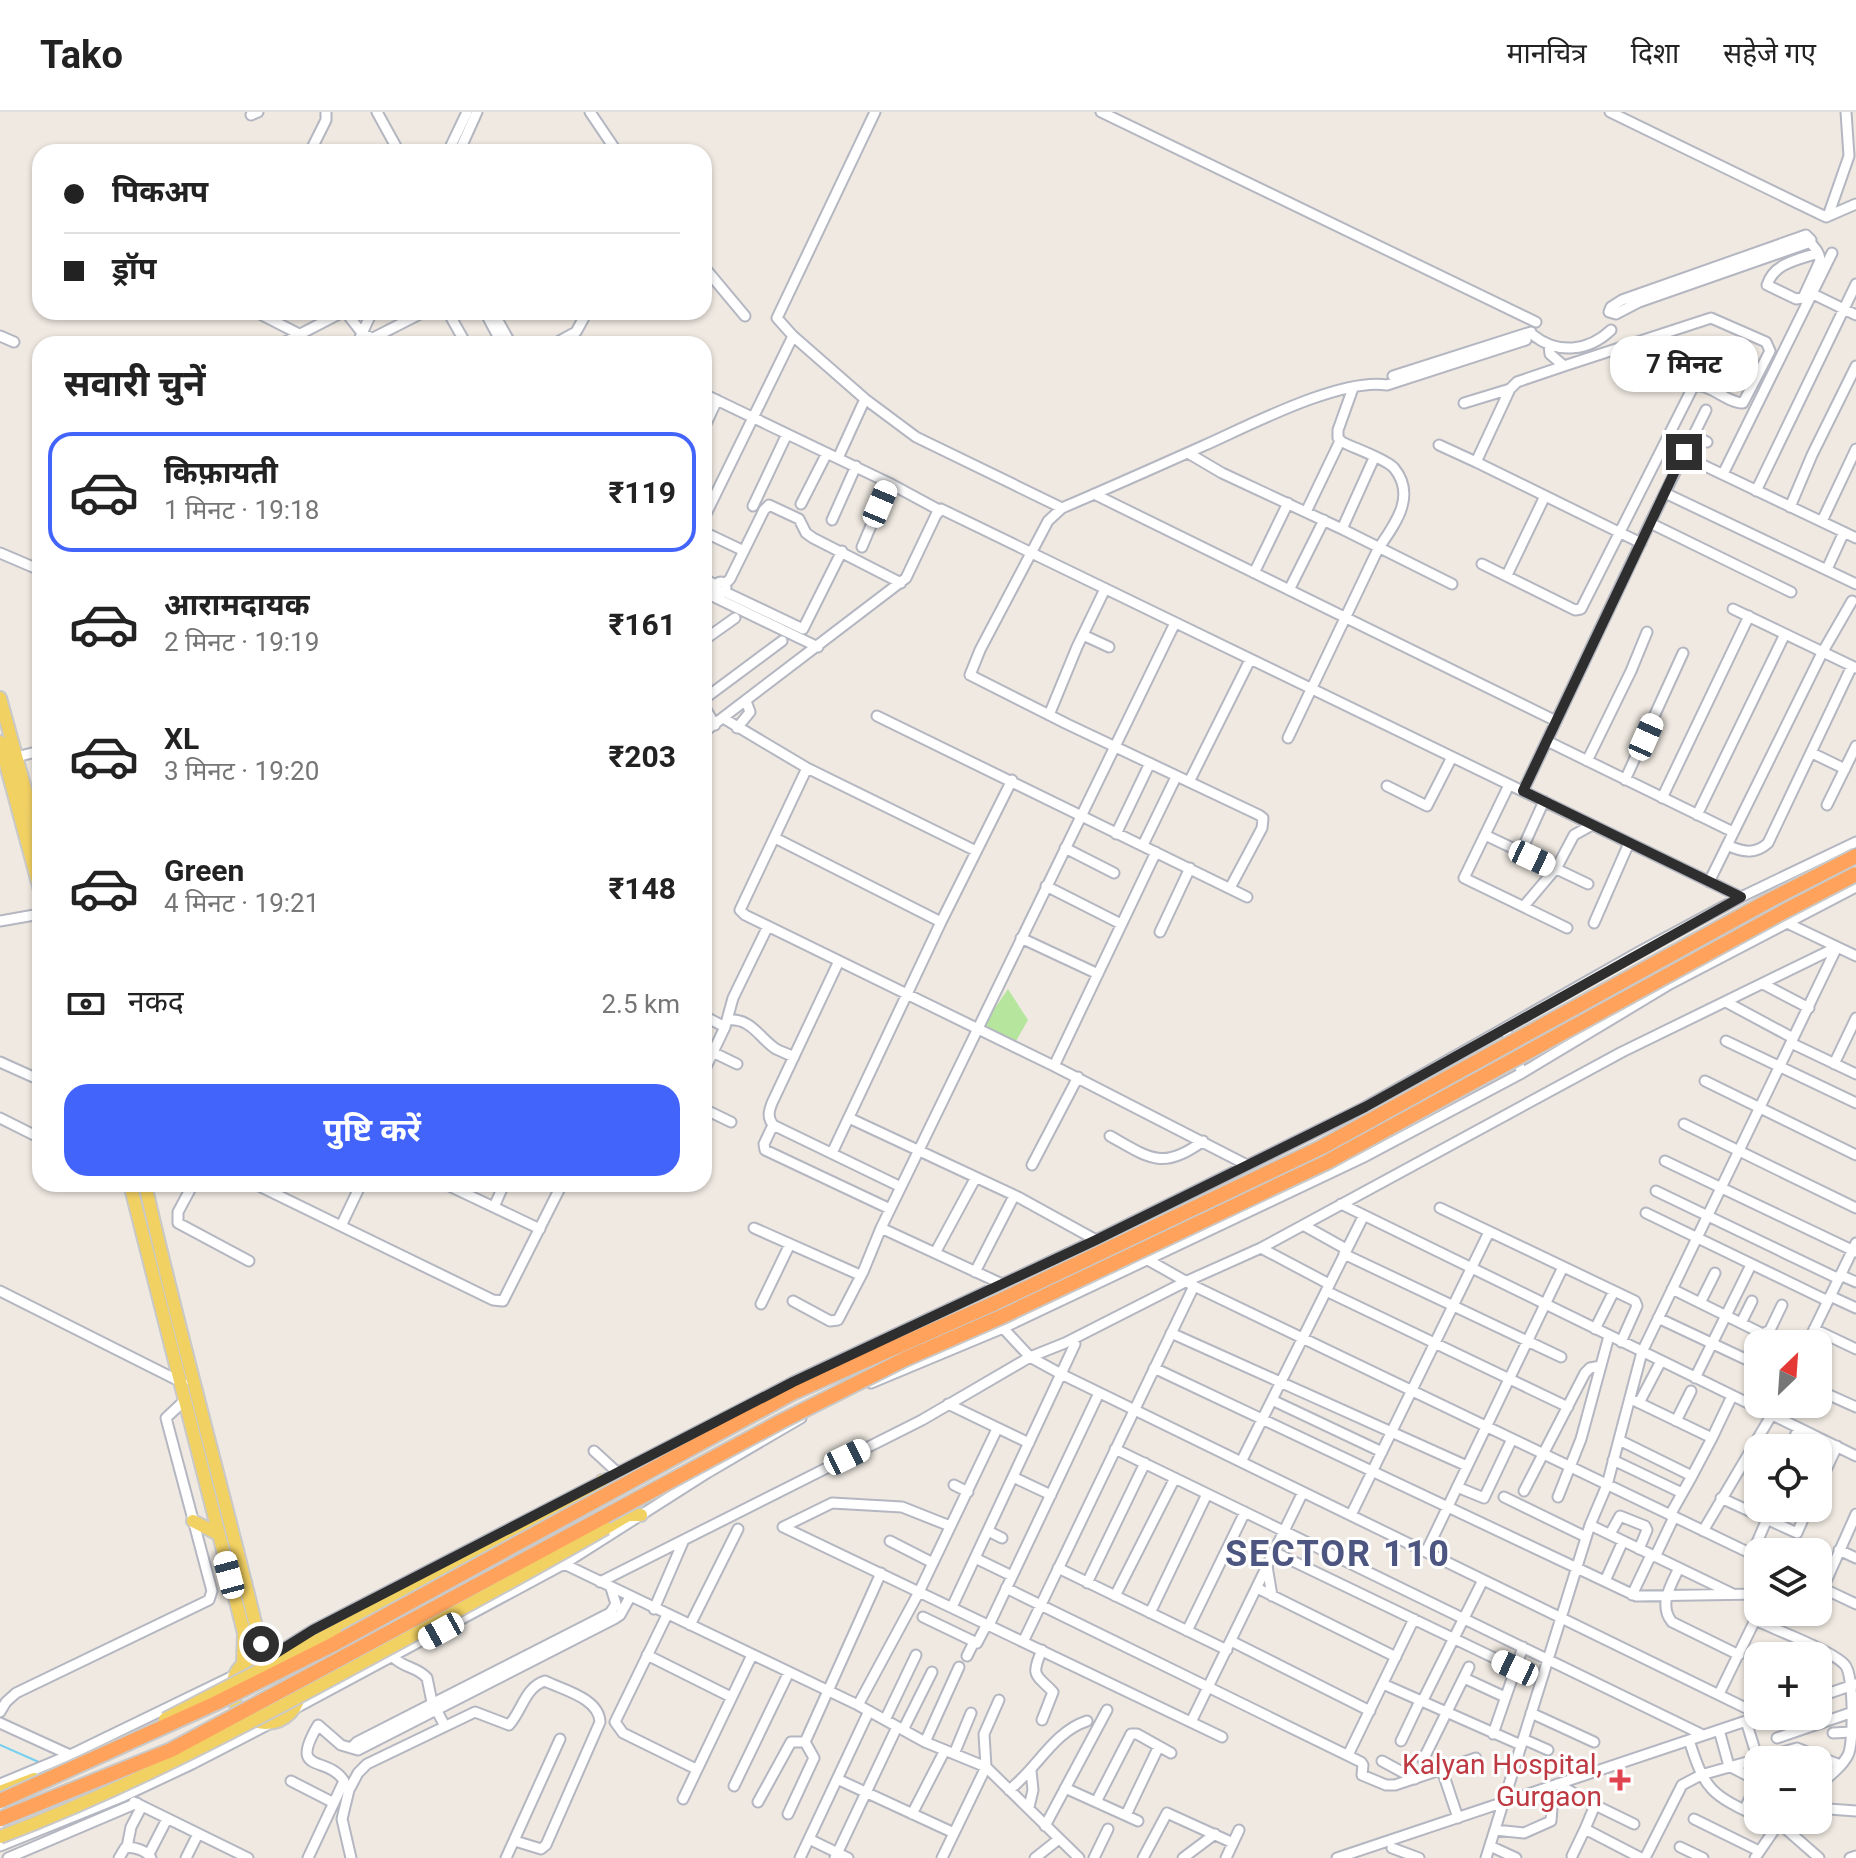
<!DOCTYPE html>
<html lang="hi">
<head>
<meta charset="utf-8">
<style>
  body { margin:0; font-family:Roboto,"Noto Sans Devanagari",sans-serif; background:#f6f6f6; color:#222; height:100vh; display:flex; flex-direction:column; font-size:30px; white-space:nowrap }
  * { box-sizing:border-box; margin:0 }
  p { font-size:26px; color:#767676 }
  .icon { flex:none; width:44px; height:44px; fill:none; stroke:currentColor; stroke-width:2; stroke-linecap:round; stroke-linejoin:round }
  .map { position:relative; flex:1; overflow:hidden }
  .panel { position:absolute; left:32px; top:224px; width:680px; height:856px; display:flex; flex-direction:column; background:#fff; border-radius:24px; box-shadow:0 2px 6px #0004 }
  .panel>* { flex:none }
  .banner { position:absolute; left:32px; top:32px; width:680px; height:176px; border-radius:24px; box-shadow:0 2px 6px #0004; display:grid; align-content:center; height:176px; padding:0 32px; background:#fff }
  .needle { width:52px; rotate:25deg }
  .controls { position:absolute; left:1744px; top:1218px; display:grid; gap:16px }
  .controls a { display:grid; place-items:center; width:88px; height:88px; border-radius:16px; background:#fff; box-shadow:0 2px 6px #0004; font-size:40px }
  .end { position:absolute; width:36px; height:36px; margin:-18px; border:10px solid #2e2e2e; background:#fff; box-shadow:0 0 0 4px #fff }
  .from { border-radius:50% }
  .bubble { position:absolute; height:56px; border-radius:24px; background:#fff; box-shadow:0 2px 6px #0004; font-size:26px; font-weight:700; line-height:56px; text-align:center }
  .car { position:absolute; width:24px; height:48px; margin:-24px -12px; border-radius:10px; box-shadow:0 0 6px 2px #0007; background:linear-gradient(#fff 24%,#345 0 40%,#fff 0 76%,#345 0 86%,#fff 0) }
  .banner b { display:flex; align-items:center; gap:28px; height:76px; font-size:30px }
  .banner b+b { border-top:2px solid #e0e0e0 }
  .banner i { width:20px; height:20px; background:#222 }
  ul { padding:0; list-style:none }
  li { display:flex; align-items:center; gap:24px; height:120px; margin:0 16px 12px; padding:0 16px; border:4px solid transparent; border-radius:24px }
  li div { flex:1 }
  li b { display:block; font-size:30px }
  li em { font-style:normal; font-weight:700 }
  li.current { border-color:#4264fb }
  li>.icon { width:72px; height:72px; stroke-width:1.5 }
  h2 { padding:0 32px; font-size:36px; line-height:96px }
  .pay { display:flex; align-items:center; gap:20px; height:88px; padding:0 32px; font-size:30px }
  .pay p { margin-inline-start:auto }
  .action { display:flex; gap:16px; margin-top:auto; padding:16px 32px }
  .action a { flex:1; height:92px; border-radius:24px; background:#4264fb; color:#fff; font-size:32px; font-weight:700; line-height:92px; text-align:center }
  header { display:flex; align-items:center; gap:48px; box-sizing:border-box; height:112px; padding:0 40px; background:#fff; border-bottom:2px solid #e0e0e0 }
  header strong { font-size:38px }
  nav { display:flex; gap:44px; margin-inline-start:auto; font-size:28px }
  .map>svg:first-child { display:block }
  .green { fill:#b6e59e }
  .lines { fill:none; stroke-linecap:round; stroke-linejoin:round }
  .stream { stroke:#75cff0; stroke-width:2 }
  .minor-casing { stroke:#b4b7c1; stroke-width:13 }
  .major-casing { stroke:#c9c9c9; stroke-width:16 }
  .minor { stroke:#fff; stroke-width:9 }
  .major { stroke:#f2d163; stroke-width:12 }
  .major-bridge-casing { stroke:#c9c9c9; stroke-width:16; stroke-linecap:butt }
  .highway-bridge-casing { stroke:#c9c9c9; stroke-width:18; stroke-linecap:butt }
  .major-bridge { stroke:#f2d163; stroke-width:12 }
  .highway-bridge { stroke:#ffa35c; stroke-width:14 }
  .route { stroke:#2e2e2e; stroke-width:10 }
  .health-dot { fill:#e0444e; stroke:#fff; stroke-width:3 }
  .labels { text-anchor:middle; stroke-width:6; stroke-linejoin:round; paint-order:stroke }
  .health-label { font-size:28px; fill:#be3a42; stroke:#fff; text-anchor:end }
  .district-label { font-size:36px; font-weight:bold; letter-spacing:2px; fill:#4d5680; stroke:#fff }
</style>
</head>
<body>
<header>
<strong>Tako</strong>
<nav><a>मानचित्र</a><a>दिशा</a><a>सहेजे गए</a></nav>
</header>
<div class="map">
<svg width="1856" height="1746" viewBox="0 0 1856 1746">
  <rect width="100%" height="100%" fill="#efe9e1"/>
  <path class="green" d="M1008 877 1028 908 1016 929 983 913Z"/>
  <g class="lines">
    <path class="stream" d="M0 1633 41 1651
      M144 1700 164 1710
      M169 1713 192 1724"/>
    <g class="minor-casing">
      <path id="minor" d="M377 0 399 40
        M590 0 617 40
        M875 0 777 206 793 224 865 287 916 325 1062 396
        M1101 0 1536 210
        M1610 0 1826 105 1856 92
        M251 3 258 0
        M310 40 326 8V0
        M448 40 467 0
        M459 40 477 0
        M1828 104 1849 44 1846 0
        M1806 123 1811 128 1808 131 1639 190 1616 202 1609 200 1611 195 1622 188Z
        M1810 130C1815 136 1820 141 1820 149L1803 186 1796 187 1767 173C1774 151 1797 148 1818 141
        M704 155 745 204
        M1813 182 1856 203
        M256 200 299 222
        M448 200 466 232
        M485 200 502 232
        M493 200 511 232
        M348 203 362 221 384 232
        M1533 223C1558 243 1589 239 1611 218
        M0 224 14 230
        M373 226 424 200
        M281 232 343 200
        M357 232 372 200
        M554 232 576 220 587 200
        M1564 254 1517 270 1510 277 1476 350 1641 431
        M1393 264 1531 220
        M704 282 889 371 939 398
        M1464 291 1510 277
        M1706 298 1650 411 1791 480
        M704 316 717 288
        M1693 323 1707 330
        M1439 333 1476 350
        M1188 341 1222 361 1342 417 1452 472
        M1682 343 1856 426
        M838 346 865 287
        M1723 362 1832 141
        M1756 379 1856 172
        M1665 381 1856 472
        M1094 382 1556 609
        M801 392 827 341
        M753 394 787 322
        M1790 395 1812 343 1856 254
        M1306 400 1340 329
        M704 406 793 224
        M832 408 856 354
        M1822 409 1856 337
        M1342 417 1374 346
        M704 420 744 439
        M862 435 889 371
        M0 441 40 458
        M1482 452 1575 498 1581 497 1693 275C1708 269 1726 291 1743 291L1770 239 1766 230 1711 206 1564 254 1550 242 1549 233
        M1827 457 1844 420
        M1254 461 1288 391
        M1507 463 1545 384
        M704 467 716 473
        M716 475a5 5 0 1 1 10 0a5 5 0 1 1-10 0Z
        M725 472 730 467 764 398 769 393 799 407 806 421 813 426 901 471
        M1289 478 1324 408
        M723 479 803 517 842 439
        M704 480 818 535
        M1733 497 1856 556
        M1083 523 1109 535
        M704 528 735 506
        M704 587 782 529
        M704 594 715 613
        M1049 603 1077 535 1105 477
        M877 604 1247 785
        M723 606 807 656
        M737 616 750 600 746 589
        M704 620 906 466 936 403 941 397 1741 785
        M1288 626 1378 437C1395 412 1417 384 1394 356 1386 347 1354 336 1342 330L1338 326V318L1353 276
        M1547 629 1733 720
        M1812 641 1845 657
        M16 645 40 639
        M1587 649 1631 559 1647 520
        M1625 668 1683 541
        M1189 670 1250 548
        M1509 673 1464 766 1567 816
        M1387 674 1427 694 1452 645
        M1523 679 1650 411
        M1662 686 1749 504
        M1827 693 1856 634
        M1697 703 1785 522
        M1116 722 1150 651
        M1485 723 1588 772
        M775 726 941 810
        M1525 731 1544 689
        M1143 733 1176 665
        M1727 733C1742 740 1755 743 1768 731L1852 554
        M1065 736 1114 761
        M976 739 807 656 740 798 745 803 1054 954
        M1156 740 1054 954 1247 1053
        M1709 770 1822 541 1852 489
        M1046 774 1121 812
        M1230 776 1262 716 1263 706 1259 703 1067 612 970 563 980 538 1048 409 1062 396C1109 376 1156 355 1203 334 1246 315 1341 265 1387 273L1526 228
        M1524 794 1557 755 1574 723 1592 713
        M0 809 40 802
        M1594 811 1629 731
        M1787 811 1856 844
        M1160 820 1190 756
        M1021 826 1098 862
        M839 849 772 991C769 999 767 1005 773 1013L901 1075
        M1763 872 1809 896
        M1726 890 1793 926
        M704 904 725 915
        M728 908C752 906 759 926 776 937 782 940 788 942 794 945
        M1505 916 1522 961
        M1726 929 1856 991
        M1791 931 1856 962
        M704 936 737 952
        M0 950 40 968
        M1834 952 1856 906
        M704 959 725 915 733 886 768 814
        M1705 969 1856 1043
        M704 997 731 1010
        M0 1006 40 1026
        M849 1006 1018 1085 1096 1128
        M1684 1012 1856 1096
        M773 1013 764 1032 765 1038 890 1097
        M1110 1024C1149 1046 1163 1059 1203 1029
        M832 1041 941 810 1012 668
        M1665 1049 1856 1140
        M1032 1053 1078 965
        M193 1072 178 1100V1111L249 1149
        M255 1072 341 1114 361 1072
        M445 1072 540 1117
        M1656 1079 1839 1167
        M1341 1092 1856 1344
        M494 1095 504 1072
        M1440 1096 1635 1189 1637 1194 1621 1230
        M1646 1101 1828 1189
        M1303 1113 1346 1137
        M341 1114 493 1188 503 1189 562 1072
        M754 1116 860 1163
        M881 1116 1002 1172
        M1261 1136 1329 1172
        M935 1141 975 1067
        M1344 1142 1561 1245
        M1148 1148 1194 1174 1758 1445
        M975 1160 1014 1084
        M1840 1163 1856 1170
        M1672 1177 1763 1222 1770 1218 1782 1193
        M0 1179 183 1271
        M1326 1179 1568 1295
        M1830 1184 1856 1196
        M793 1189 830 1209 838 1208 863 1160 881 1116 1175 511
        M1700 1191 1715 1161
        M761 1192 790 1132
        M1658 1206 1758 1253
        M1741 1211 1752 1189
        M1003 1216 1030 1245 1061 1262 1758 1602
        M1595 1217 1614 1179
        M1814 1217 1856 1237
        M1171 1221 1467 1354
        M1807 1232 1856 1131
        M1154 1256 1636 1484 1758 1482
        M1695 1266 1749 1157
        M871 1271 1003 1216 1362 1046 1522 961 1670 872 1856 775
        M1818 1278 1856 1295
        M1631 1287 1712 1326 1732 1284
        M1272 1288 1382 1340
        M1639 1291 1661 1249
        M948 1292 1029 1331
        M1676 1309 1691 1279
        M1619 1328 1692 1364 1670 1403
        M1789 1336 1799 1316
        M1115 1337 1703 1623
        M594 1339 618 1361
        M1613 1348 1682 1381
        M1241 1350 1363 1105
        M1692 1364 1712 1326
        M1013 1365 1051 1383
        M954 1373 968 1380
        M1457 1375 1484 1386 1512 1327
        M1818 1375 1837 1334
        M1524 1379 1585 1261 1590 1256 1601 1254
        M1504 1385 1586 1425
        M1558 1385 1581 1327 1609 1224
        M1721 1386 1797 1421 1808 1396
        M1351 1403 1489 1120
        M1590 1413 1731 1481
        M783 1415 1222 1625
        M783 1415 832 1391 902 1395 950 1414
        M988 1419 1002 1426
        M1703 1419 1778 1292
        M1610 1422 1620 1404 1645 1414 1647 1418 1639 1437
        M890 1429 933 1451
        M1839 1438 1856 1446
        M1274 1440 1515 1556
        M1426 1440 1563 1155
        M1752 1442 1767 1407
        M1655 1445 1674 1405
        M975 1446 1012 1464
        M564 1452 858 1593 925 1630 986 1655 1079 1746
        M1267 1454 1272 1484
        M1058 1456 1227 1538
        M1679 1456C1671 1473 1658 1493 1672 1510L1739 1543
        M1605 1469 1623 1429
        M600 1470 922 1308 1030 1245 1065 1231 1185 1170 1261 1136 1622 940 1837 835
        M1087 1471 1145 1351
        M1818 1474 1856 1492
        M1006 1476 1361 1650 1363 1653 1362 1663 1386 1673H1395L1476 1646
        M1257 1476 1396 1545
        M1823 1476 1856 1402
        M1632 1483 1651 1443
        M1115 1484 1175 1366
        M952 1495 1075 1232
        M654 1497 683 1430
        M1150 1501 1207 1382
        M667 1503 615 1610 623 1621 696 1657
        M923 1505 977 1531 987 1512
        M1757 1509C1776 1518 1833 1539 1845 1553 1854 1563 1854 1631 1848 1643 1842 1655 1828 1665 1818 1674
        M690 1513 738 1417
        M989 1513 1099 1281
        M1187 1519 1245 1400
        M1231 1529 1370 1599
        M1023 1530 1194 1174
        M1042 1538C1030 1565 1036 1562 1053 1580L1042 1608
        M273 1543 313 1518 793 1270 1096 1128 1365 995 1639 840 1741 785 1856 730
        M647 1543 731 1585
        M967 1544 974 1530
        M393 1545C405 1557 416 1554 427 1566L432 1590 445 1614
        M1464 1566 1505 1585
        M1383 1572 1521 1633
        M1719 1582 1759 1500
        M1818 1585 1856 1572
        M1422 1590 1483 1468
        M858 1593 919 1480 997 1317
        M294 1597 564 1452 707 1361 801 1306
        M0 1600 6 1590 16 1581 209 1488 212 1479 166 1306 184 1289
        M1531 1601 1594 1630
        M885 1608 916 1543
        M1746 1609 1758 1648
        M1191 1610 1303 1380
        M0 1611 70 1643
        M903 1618 932 1560
        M1719 1618 1729 1654 1758 1669
        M1833 1621 1851 1620
        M1493 1622 1523 1535
        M1777 1626 1853 1600
        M1523 1627 1548 1638
        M1689 1628C1705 1679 1711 1682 1758 1705
        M1401 1629 1420 1589
        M925 1630 959 1555
        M351 1636 357 1630 610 1501 616 1492 611 1476
        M954 1642 971 1601
        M1348 1643 1414 1507
        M1423 1648 1469 1555
        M1382 1649 1415 1667
        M1442 1658 1458 1706
        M837 1667 954 1721
        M291 1669 334 1691
        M0 1672 70 1643 235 1563
        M1557 1672 1595 1693 1585 1717 1641 1746
        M734 1674 789 1560
        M1065 1676 1138 1709
        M1009 1678C1037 1657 1053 1620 1087 1609
        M683 1687 752 1543
        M134 1690 248 1746
        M758 1690 791 1630H805
        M1096 1690 1131 1622H1137L1171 1641
        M1818 1690 1829 1697 1856 1699
        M1595 1693 1634 1712
        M1029 1695 1033 1678 1031 1659
        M1744 1698 1758 1670
        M788 1702 814 1646 805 1630 881 1461
        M912 1702 945 1638
        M1126 1703 1159 1634
        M1694 1707 1759 1739
        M1765 1708 1786 1717 1819 1746
        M1045 1714 1107 1598
        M1495 1718 1524 1721 1551 1709 1552 1696 1544 1677
        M809 1727 848 1746
        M0 1734 124 1684 192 1652 273 1610
        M1490 1734 1516 1746
        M127 1735 131 1715 142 1694
        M1680 1735 1703 1746
        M1392 1736 1419 1746
        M149 1742 167 1707
        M1572 1744 1585 1717
        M8 1746 137 1691
        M119 1746 125 1736C134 1734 147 1739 151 1746
        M186 1746 198 1722
        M308 1746 344 1669C327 1642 288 1664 318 1613L341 1633 358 1638 614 1507 620 1503 630 1485
        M351 1746 342 1707 349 1678 358 1661 367 1652 475 1600 509 1613C522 1599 525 1575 545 1569 563 1578 599 1586 600 1610L546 1733 541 1737 515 1729
        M506 1746 560 1627
        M800 1746 869 1599
        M835 1746 897 1615
        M942 1746 986 1655 984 1622 999 1588
        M1035 1746 1059 1727
        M1094 1746 1108 1717
        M1143 1746 1167 1701 1233 1731
        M1183 1746 1215 1722
        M1226 1746 1239 1718
        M1337 1746 1761 1604
        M1486 1746 1590 1413 1607 1373 1642 1240 1837 835
        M1645 1746 1682 1673 1701 1663 1797 1636 1840 1653
        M1755 1746 1781 1708
        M1850 1746 1856 1744"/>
    </g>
    <g class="major-casing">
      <path id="major" d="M0 586 40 731
        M0 630 40 778
        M130 1072 244 1521 243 1551
        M145 1072C179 1222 221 1369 257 1519L266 1543
        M193 1409 218 1422
        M606 1416 628 1403H641
        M335 1519 595 1379 602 1369
        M232 1577a34 34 0 1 1 68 0a34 34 0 1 1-68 0Z
        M0 1680 34 1667"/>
    </g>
    <use href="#minor" class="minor"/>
    <use href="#major" class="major"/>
    <g class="major-bridge-casing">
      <path id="major-bridge" d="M165 1607 335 1519
        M0 1725C121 1679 232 1621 345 1560 432 1513 520 1466 606 1416"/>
    </g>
    <g class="highway-bridge-casing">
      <path id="highway-bridge" d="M0 1689 216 1591 332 1533 792 1281 995 1191 1322 1035 1770 788 1856 744
        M0 1707 171 1638 780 1310 905 1247 1001 1205 1327 1050 1785 799 1856 762"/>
    </g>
    <use href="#major-bridge" class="major-bridge"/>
    <use href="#highway-bridge" class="highway-bridge"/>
  </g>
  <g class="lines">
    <path class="route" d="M261 1532 266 1543H273L313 1518 793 1270 1096 1128 1365 995 1741 785 1523 679 1684 340"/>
  </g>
  <path class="health-dot" d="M1616 1656h8v8h8v8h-8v8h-8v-8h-8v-8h8z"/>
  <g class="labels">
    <g class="health-label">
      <text x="1602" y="1662">Kalyan Hospital,<tspan x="1602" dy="32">Gurgaon</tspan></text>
    </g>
    <g class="district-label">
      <text x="1338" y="1454">SECTOR 110</text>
    </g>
  </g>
</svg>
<div class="controls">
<a><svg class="needle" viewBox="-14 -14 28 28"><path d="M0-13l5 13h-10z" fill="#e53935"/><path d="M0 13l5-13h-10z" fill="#767676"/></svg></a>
<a><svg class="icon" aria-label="locate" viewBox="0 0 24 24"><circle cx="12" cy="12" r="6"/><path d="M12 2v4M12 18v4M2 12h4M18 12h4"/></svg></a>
<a><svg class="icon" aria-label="layers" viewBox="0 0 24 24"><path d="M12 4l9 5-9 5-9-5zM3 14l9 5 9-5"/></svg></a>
<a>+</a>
<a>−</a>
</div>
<i class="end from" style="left:261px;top:1532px"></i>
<i class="end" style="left:1684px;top:340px"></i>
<div class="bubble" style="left:1610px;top:224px;width:148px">7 मिनट</div>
<i class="car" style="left:880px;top:392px;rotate:23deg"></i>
<i class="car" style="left:1646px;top:625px;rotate:24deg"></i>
<i class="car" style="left:1532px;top:746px;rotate:115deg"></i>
<i class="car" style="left:847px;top:1345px;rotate:64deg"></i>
<i class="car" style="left:229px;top:1463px;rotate:345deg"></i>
<i class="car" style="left:441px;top:1519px;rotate:241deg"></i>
<i class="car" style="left:1515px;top:1556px;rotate:295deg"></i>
<div class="banner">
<b><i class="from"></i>पिकअप</b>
<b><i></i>ड्रॉप</b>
</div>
<section class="panel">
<h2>सवारी चुनें</h2>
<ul>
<li class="current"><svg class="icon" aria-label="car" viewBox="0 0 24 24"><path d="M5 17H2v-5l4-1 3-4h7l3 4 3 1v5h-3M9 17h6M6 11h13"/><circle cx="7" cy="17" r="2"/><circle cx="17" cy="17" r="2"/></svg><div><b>किफ़ायती</b><p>1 मिनट · 19:18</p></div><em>₹119</em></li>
<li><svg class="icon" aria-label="car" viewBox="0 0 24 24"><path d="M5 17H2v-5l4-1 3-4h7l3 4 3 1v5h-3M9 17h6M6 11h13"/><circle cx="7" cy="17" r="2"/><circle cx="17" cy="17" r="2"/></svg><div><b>आरामदायक</b><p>2 मिनट · 19:19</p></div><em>₹161</em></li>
<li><svg class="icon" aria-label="car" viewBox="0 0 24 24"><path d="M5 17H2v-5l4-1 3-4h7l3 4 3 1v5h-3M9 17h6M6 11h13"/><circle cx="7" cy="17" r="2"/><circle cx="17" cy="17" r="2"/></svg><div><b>XL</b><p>3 मिनट · 19:20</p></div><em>₹203</em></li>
<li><svg class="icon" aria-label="car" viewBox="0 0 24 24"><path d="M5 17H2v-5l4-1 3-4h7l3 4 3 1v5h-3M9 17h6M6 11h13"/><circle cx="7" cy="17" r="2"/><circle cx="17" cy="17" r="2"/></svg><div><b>Green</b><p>4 मिनट · 19:21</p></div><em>₹148</em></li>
</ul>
<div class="pay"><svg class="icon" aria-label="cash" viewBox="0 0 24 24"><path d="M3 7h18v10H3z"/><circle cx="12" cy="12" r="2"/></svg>नकद<p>2.5 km</p></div>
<div class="action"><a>पुष्टि करें</a></div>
</section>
</div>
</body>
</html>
